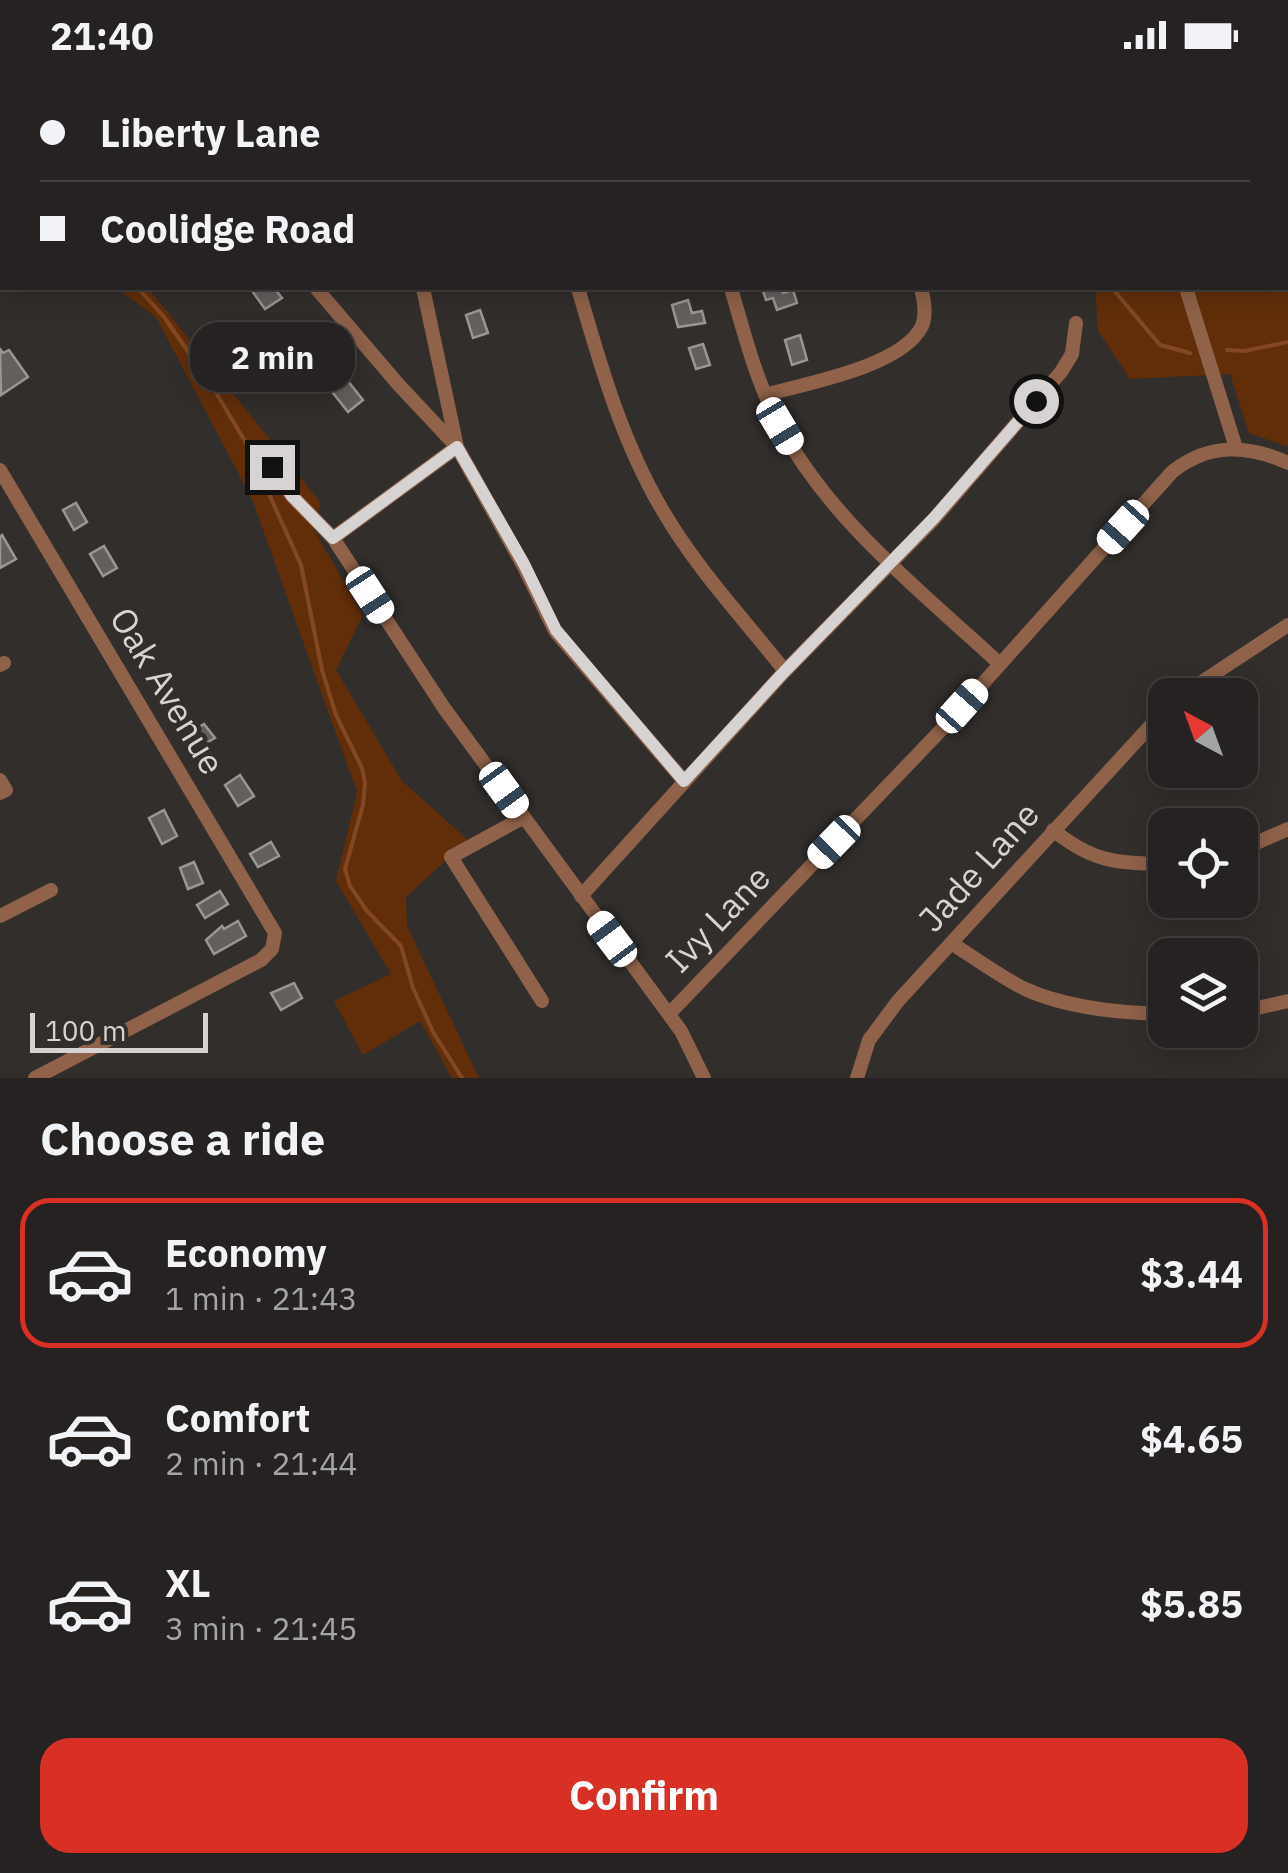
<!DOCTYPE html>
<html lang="en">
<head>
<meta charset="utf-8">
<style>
  body { margin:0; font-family:"IBM Plex Sans",sans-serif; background:#312f2e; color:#f1f3f6; height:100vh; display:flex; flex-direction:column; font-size:38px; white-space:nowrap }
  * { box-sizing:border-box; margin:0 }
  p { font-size:32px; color:#a3a4a5 }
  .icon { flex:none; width:55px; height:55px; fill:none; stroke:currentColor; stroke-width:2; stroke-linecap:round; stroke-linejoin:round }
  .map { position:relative; height:1008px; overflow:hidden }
  .panel { display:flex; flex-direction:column; background:#252221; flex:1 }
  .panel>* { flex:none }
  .top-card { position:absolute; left:0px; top:0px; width:1290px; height:220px; box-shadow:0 5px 25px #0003,0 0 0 2px #423f3f; display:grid; align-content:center; height:220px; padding:0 40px; background:#252221 }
  .needle { width:65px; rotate:319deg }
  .fabs { position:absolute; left:1148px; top:608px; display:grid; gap:20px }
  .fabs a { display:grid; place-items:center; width:110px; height:110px; border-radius:20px; background:#252221; box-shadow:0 5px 25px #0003,0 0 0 2px #423f3f; font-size:50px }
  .scale { position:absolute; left:30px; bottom:25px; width:178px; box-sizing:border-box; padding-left:10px; border:5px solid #d6d3d2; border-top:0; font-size:28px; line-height:35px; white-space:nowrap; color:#d6d3d2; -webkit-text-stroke:8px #312e2c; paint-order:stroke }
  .end { position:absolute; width:45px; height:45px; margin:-22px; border:12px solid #d6d3d2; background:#111; box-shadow:0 0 0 5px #111 }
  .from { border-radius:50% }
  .bubble { position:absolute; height:70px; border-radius:30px; background:#252221; box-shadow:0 5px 25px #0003,0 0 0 2px #423f3f; font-size:32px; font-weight:700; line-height:70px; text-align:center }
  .car { position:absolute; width:30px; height:60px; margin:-30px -15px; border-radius:12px; box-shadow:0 0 8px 2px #0007; background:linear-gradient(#fff 24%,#345 0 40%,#fff 0 76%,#345 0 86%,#fff 0) }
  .top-card b { display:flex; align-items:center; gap:35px; height:95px; font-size:38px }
  .top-card b+b { border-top:2px solid #423f3f }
  .top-card i { width:25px; height:25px; background:#f1f3f6 }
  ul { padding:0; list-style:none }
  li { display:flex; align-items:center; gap:30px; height:150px; margin:0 20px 15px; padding:0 20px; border:5px solid transparent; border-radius:30px }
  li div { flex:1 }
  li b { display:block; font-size:38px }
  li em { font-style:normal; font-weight:700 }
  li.active { border-color:#d93025 }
  li>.icon { width:90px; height:90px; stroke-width:1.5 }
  h2 { padding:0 40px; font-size:45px; line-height:120px }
  .button { display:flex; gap:20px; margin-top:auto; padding:20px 40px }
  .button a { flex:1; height:115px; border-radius:30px; background:#d93025; color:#fff; font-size:40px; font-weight:700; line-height:115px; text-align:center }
  .status { display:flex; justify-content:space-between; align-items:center; height:70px; padding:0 50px; background:#252221; direction:ltr }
  .status svg { height:28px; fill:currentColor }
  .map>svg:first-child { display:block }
  .green { fill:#622e0a }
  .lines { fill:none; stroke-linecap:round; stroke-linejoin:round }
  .stream { stroke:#834823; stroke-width:4 }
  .building { fill:#625f5d; stroke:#9a9694; stroke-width:2.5 }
  .minor { stroke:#8f6249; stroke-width:14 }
  .route { stroke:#d6d3d2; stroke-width:12 }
  .labels { text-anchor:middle; stroke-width:9; stroke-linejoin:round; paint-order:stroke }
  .street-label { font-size:35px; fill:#d6d3d2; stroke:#312e2c }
</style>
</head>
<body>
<div class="status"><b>21:40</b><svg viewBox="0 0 49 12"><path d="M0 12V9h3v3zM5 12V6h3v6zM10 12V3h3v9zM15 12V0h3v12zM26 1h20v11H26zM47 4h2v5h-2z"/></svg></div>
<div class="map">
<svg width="1288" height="1008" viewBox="0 0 1288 1008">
  <rect width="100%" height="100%" fill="#312e2c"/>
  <path class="green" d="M371 0H657L658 2H378Z
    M888 0H1047L1048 2H894Z
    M1134 0H1288V377L1249 363 1230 304 1130 309 1098 261 1095 218H1288V2Z
    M67 218H148L321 433 313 458 363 545 336 600 402 711 468 770 406 827 407 856 479 1008H452L420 951 363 985 334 931 391 904 336 811 357 722 252 429 156 247 118 219 68 220Z"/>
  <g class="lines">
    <path class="stream" d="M889 0 894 2
      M0 128 2 129
      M138 218 164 247 212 316 246 373 301 495 322 600 336 645 362 698 365 713 363 735 345 799 350 816 367 841 401 876 413 918 433 962 462 1008
      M1112 218 1160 275 1190 283
      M1227 280 1244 281 1288 272"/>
  </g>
  <path class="building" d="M250 218H274L282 228 265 239Z
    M762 218H781L783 223 793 220 797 233 777 240 773 228 766 230Z
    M688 230 692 243 702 241 705 253 678 257 672 235Z
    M480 240 488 263 473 268 466 245Z
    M800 265 807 290 792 295 785 270Z
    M703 274 710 295 696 299 689 278Z
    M0 279 3 283 9 280 28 307 1 325Z
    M344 306 363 330 348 342 329 318Z
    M76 433 87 452 74 460 63 440Z
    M2 465 16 489 0 498V467Z
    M104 476 117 498 103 506 90 484Z
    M204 654 215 668 194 680 186 664Z
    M240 705 254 726 238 736 225 715Z
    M164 740 177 766 162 774 149 748Z
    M271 772 279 786 258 797 250 784Z
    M194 792 203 813 188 819 180 798Z
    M220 821 228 834 205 848 197 835Z
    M238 851 246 866 214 884 206 870 222 856 224 859Z
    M294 913 302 928 281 940 271 923Z"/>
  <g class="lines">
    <path class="minor" d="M147 0 149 2
      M370 0 375 2
      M664 0 665 2
      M1121 0V2
      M0 48 2 51
      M316 218 398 314 457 377 523 495 555 561 684 711
      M578 218C600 294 622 372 663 441 696 498 744 549 785 601
      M731 218C744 263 756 311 779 354 829 450 922 522 1000 594
      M1186 218 1236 378
      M765 325C806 313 902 297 922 256 927 244 924 230 921 218
      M272 397 292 426 333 468 444 638 681 961 704 1008
      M0 400 275 863 272 879 261 890 35 1008
      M333 468 457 377 423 218
      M0 595 4 593
      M1182 625 1288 555
      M0 710 6 720 0 723
      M524 747 451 787 542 931
      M1053 760C1093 792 1115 793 1165 794
      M1240 780 1288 759
      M581 826 785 601 934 449 1061 302 1072 284 1076 253
      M0 846 51 820
      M951 873C975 888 999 906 1025 919 1067 938 1119 943 1165 944
      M1240 942 1288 931
      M669 944 944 657 1172 402C1208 373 1247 374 1288 393
      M857 1008 869 970 898 931 1165 640"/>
  </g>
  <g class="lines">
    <path class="route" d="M272 397 292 426 333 468 457 377 524 494 556 560 684 711 784 602 934 448 1036 331"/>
  </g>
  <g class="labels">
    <g class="street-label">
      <text transform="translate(167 621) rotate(59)" y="12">Oak Avenue</text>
      <text transform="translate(979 797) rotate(-48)" y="12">Jade Lane</text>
      <text transform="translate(718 849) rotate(-46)" y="12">Ivy Lane</text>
    </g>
  </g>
</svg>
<div class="fabs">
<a><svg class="needle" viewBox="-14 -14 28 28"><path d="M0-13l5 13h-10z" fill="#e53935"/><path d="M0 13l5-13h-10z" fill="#a3a4a5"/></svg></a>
<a><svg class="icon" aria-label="locate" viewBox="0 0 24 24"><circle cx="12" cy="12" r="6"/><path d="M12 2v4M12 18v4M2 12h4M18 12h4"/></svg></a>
<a><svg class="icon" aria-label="layers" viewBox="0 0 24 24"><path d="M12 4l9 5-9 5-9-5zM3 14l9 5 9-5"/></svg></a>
</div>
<div class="scale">100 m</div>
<i class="end from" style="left:1036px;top:331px"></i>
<i class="end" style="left:272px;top:397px"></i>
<div class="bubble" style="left:190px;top:252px;width:165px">2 min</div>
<i class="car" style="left:780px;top:356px;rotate:149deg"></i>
<i class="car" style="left:1123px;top:457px;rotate:222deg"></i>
<i class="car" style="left:370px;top:525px;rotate:147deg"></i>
<i class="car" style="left:962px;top:636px;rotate:42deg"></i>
<i class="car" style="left:504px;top:720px;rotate:144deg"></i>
<i class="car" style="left:834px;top:772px;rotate:224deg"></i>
<i class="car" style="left:612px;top:869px;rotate:323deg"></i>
<div class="top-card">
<b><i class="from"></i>Liberty Lane</b>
<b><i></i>Coolidge Road</b>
</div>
</div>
<section class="panel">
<h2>Choose a ride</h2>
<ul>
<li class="active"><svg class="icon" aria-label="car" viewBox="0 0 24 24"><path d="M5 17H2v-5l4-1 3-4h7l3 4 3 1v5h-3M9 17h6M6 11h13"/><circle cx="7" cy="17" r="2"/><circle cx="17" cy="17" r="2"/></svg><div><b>Economy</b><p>1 min · 21:43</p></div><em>$3.44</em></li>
<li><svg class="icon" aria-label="car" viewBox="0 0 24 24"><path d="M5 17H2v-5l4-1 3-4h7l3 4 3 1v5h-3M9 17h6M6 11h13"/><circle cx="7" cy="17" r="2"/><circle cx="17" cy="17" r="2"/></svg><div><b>Comfort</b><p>2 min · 21:44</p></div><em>$4.65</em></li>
<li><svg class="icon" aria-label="car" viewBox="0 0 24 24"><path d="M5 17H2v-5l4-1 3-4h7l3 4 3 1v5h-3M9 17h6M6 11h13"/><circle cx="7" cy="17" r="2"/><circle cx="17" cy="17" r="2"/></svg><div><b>XL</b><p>3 min · 21:45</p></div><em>$5.85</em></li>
</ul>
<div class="button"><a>Confirm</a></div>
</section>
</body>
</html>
